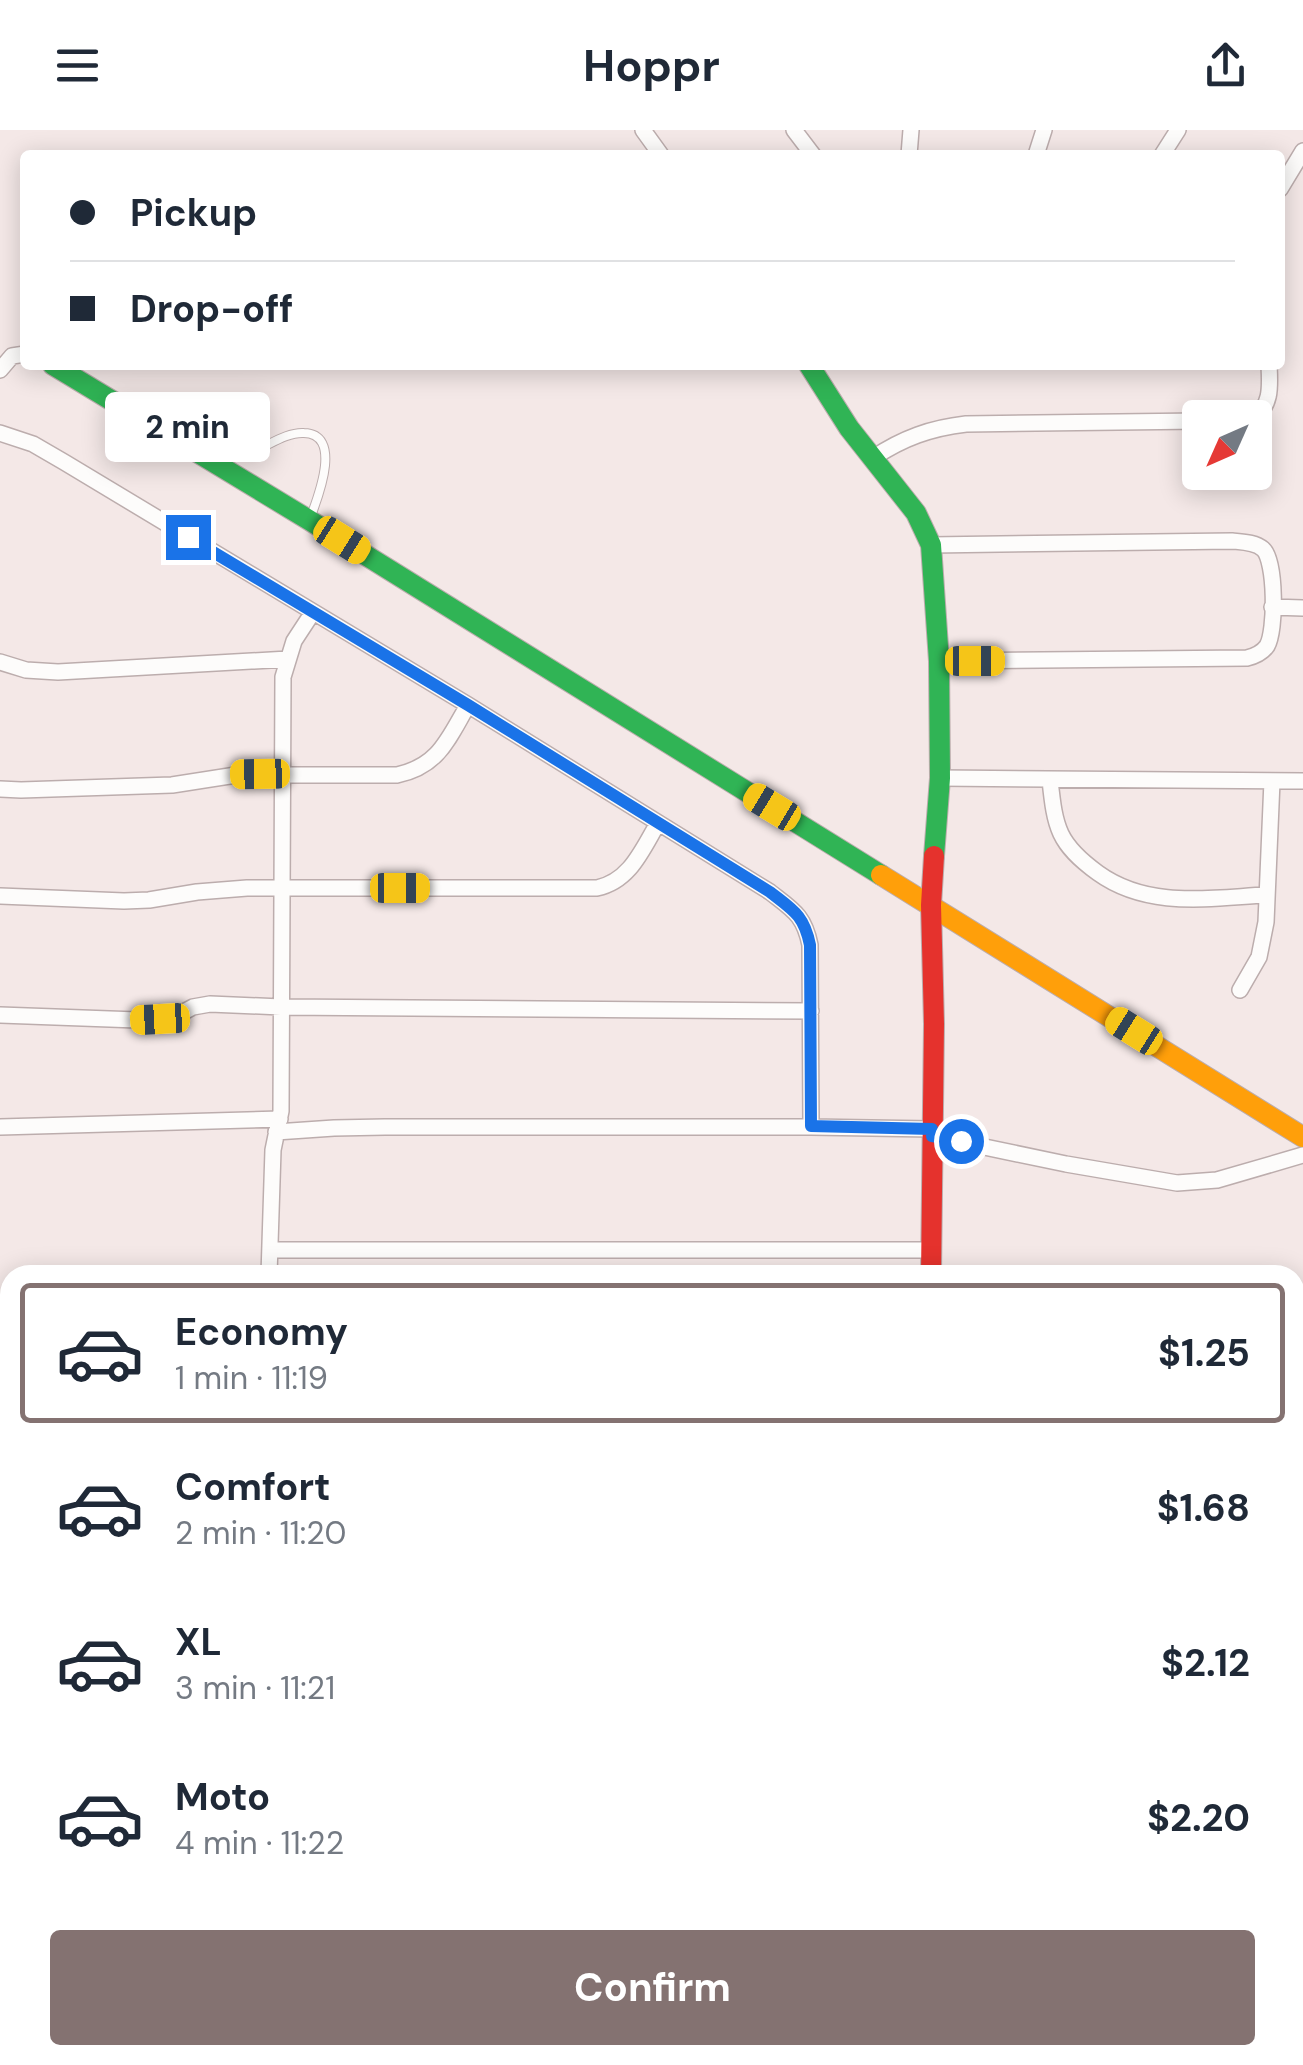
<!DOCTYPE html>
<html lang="en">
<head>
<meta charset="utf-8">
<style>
  body { margin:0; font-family:"DM Sans",sans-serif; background:#f2f2f3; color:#1f2937; height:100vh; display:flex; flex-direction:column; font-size:38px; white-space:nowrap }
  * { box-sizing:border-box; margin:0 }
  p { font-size:32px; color:#747a83 }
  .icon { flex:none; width:55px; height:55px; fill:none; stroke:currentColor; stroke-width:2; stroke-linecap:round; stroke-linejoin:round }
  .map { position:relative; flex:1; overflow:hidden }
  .side { position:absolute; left:0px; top:1135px; width:1305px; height:800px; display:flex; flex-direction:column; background:#fff; border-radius:30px 30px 0 0; box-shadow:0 5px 25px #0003 }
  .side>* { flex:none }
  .top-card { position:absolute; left:20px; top:20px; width:1265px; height:220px; border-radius:10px; box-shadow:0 5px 25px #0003; display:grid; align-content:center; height:220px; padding:0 50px; background:#fff }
  .needle { width:65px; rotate:225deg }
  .fabs { position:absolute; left:1182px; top:270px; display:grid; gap:20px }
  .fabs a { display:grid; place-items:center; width:90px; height:90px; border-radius:10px; background:#fff; box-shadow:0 5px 25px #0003; font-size:50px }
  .end { position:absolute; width:45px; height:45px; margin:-22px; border:12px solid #1a73e8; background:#fff; box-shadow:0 0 0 5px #fff }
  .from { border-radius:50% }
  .bubble { position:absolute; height:70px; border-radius:10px; background:#fff; box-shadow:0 5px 25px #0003; font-size:32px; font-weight:700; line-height:70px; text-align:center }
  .car { position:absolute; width:30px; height:60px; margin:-30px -15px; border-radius:12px; box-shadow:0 0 8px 2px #0007; background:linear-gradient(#f5c518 24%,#345 0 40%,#f5c518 0 76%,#345 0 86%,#f5c518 0) }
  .top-card b { display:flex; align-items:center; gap:35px; height:95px; font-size:38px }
  .top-card b+b { border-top:2px solid #e0e1e3 }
  .top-card i { width:25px; height:25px; background:#1f2937 }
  ul { padding:18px 0 0; list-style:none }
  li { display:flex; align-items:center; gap:30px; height:140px; margin:0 20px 15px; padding:0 30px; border:5px solid transparent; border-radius:10px }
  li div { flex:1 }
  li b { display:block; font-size:38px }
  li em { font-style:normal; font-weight:700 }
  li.current { border-color:#847271 }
  li>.icon { width:90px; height:90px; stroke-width:1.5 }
  .primary-button { display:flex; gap:20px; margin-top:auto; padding:20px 50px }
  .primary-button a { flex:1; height:115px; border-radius:10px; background:#847271; color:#fff; font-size:40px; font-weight:700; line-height:115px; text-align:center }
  header { display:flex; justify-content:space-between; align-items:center; height:130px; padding:0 50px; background:#fff; font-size:45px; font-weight:700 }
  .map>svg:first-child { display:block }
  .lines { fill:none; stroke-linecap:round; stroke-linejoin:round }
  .lane-casing { stroke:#bcadad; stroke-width:10 }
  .street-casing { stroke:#bcadad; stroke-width:18 }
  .fast-casing { stroke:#bcadad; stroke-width:22 }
  .slow-casing { stroke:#bcadad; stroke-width:22 }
  .jam-casing { stroke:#bcadad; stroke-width:22 }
  .lane { stroke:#fdfcfb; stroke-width:8 }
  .street { stroke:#fdfcfb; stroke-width:15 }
  .fast { stroke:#30b455; stroke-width:20 }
  .slow { stroke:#ff9f0a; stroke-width:20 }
  .jam { stroke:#e5322d; stroke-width:20 }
  .route { stroke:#1a73e8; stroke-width:12 }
</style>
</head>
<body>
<header><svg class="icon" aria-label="menu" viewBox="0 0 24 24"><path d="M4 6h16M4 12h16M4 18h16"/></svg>Hoppr<svg class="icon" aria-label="share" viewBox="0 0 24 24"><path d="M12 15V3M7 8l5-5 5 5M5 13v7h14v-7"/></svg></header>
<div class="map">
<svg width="1303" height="1935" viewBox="0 0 1303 1935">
  <rect width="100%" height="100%" fill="#f4e8e7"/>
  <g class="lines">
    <g class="lane-casing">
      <path id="lane" d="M259 319C272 313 289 302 304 303 343 304 318 367 311 386"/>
    </g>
    <g class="street-casing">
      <path id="street" d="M643 0 661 25
        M794 0 813 25
        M909 25 911 0
        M1036 25 1044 0
        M1162 25 1178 0
        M1280 59 1303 21
        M0 240 12 226 25 224
        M1253 288C1272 276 1270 256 1269 235
        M0 303 33 314 64 332 468 575 770 762C793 780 804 785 810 815L811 997
        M873 328C903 308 931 298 966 294L1200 291
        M931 415 1232 411C1242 412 1255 412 1263 419 1276 431 1276 501 1267 516 1262 523 1255 526 1247 528L939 531
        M1272 477 1303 478
        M0 532 26 540 58 542 288 529
        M940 648 1303 651
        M1050 650C1055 698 1058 714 1098 743 1148 779 1209 768 1266 765
        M0 659 21 660 172 655 236 645H397C439 636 448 609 468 575
        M0 766 124 771 149 770 197 762 247 758H597C630 751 642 720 658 693
        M1240 860 1259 827 1266 792 1272 651
        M0 885 137 890 178 885 193 877 210 874 281 877 811 881
        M0 997 280 989
        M276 1002 334 998 385 997H811L932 999
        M932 1006 1066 1034 1177 1053 1217 1050 1303 1025
        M270 1120H930
        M269 1145 273 1020 281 981 283 547 294 511 313 482
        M0 1596H10
        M1295 1599H1303
        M0 1720H10
        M0 1837H10"/>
    </g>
    <g class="fast-casing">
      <path id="fast" d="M53 235 309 390 881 745
        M809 235 849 298 916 383 931 415 939 531 940 648 934 726"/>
    </g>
    <g class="slow-casing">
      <path id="slow" d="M881 745 1303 1007"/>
    </g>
    <g class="jam-casing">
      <path id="jam" d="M931 1145 934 894 931 775 934 726"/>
    </g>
    <use href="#lane" class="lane"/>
    <use href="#street" class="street"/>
    <use href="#fast" class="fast"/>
    <use href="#slow" class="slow"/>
    <use href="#jam" class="jam"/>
  </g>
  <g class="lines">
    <path class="route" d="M188 407 468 575 770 762C793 780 804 785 810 815L811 996 932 999V1006L961 1011"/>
  </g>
</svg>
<div class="fabs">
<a><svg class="needle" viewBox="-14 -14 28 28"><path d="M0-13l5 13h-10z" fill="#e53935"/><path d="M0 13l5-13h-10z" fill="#747a83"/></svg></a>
</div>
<i class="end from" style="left:961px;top:1011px"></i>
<i class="end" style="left:188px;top:407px"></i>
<div class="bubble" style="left:105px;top:262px;width:165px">2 min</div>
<i class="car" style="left:342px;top:410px;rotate:122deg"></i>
<i class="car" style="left:975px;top:531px;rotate:90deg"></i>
<i class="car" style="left:260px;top:644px;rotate:269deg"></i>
<i class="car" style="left:772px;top:677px;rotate:301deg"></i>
<i class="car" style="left:400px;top:758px;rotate:90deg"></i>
<i class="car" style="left:160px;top:889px;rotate:267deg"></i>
<i class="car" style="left:1134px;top:901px;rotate:302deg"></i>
<div class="top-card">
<b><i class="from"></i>Pickup</b>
<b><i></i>Drop-off</b>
</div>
<section class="side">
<ul>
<li class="current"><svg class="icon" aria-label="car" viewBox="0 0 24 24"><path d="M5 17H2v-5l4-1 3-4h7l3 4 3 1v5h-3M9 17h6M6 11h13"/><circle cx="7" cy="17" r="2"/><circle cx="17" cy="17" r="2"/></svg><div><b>Economy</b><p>1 min · 11:19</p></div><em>$1.25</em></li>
<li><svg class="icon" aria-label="car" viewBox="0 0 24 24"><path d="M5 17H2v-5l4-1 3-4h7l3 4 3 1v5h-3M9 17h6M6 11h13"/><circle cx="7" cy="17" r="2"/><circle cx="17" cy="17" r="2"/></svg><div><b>Comfort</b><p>2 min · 11:20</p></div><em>$1.68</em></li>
<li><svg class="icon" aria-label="car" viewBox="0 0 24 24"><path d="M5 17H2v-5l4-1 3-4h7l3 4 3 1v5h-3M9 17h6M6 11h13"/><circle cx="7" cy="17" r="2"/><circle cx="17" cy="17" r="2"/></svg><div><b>XL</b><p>3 min · 11:21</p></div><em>$2.12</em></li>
<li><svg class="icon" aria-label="car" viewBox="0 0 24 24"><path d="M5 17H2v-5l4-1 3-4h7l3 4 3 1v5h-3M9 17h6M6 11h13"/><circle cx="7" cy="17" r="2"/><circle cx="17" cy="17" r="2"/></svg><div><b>Moto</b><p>4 min · 11:22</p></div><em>$2.20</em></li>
</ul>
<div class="primary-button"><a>Confirm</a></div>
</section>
</div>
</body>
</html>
